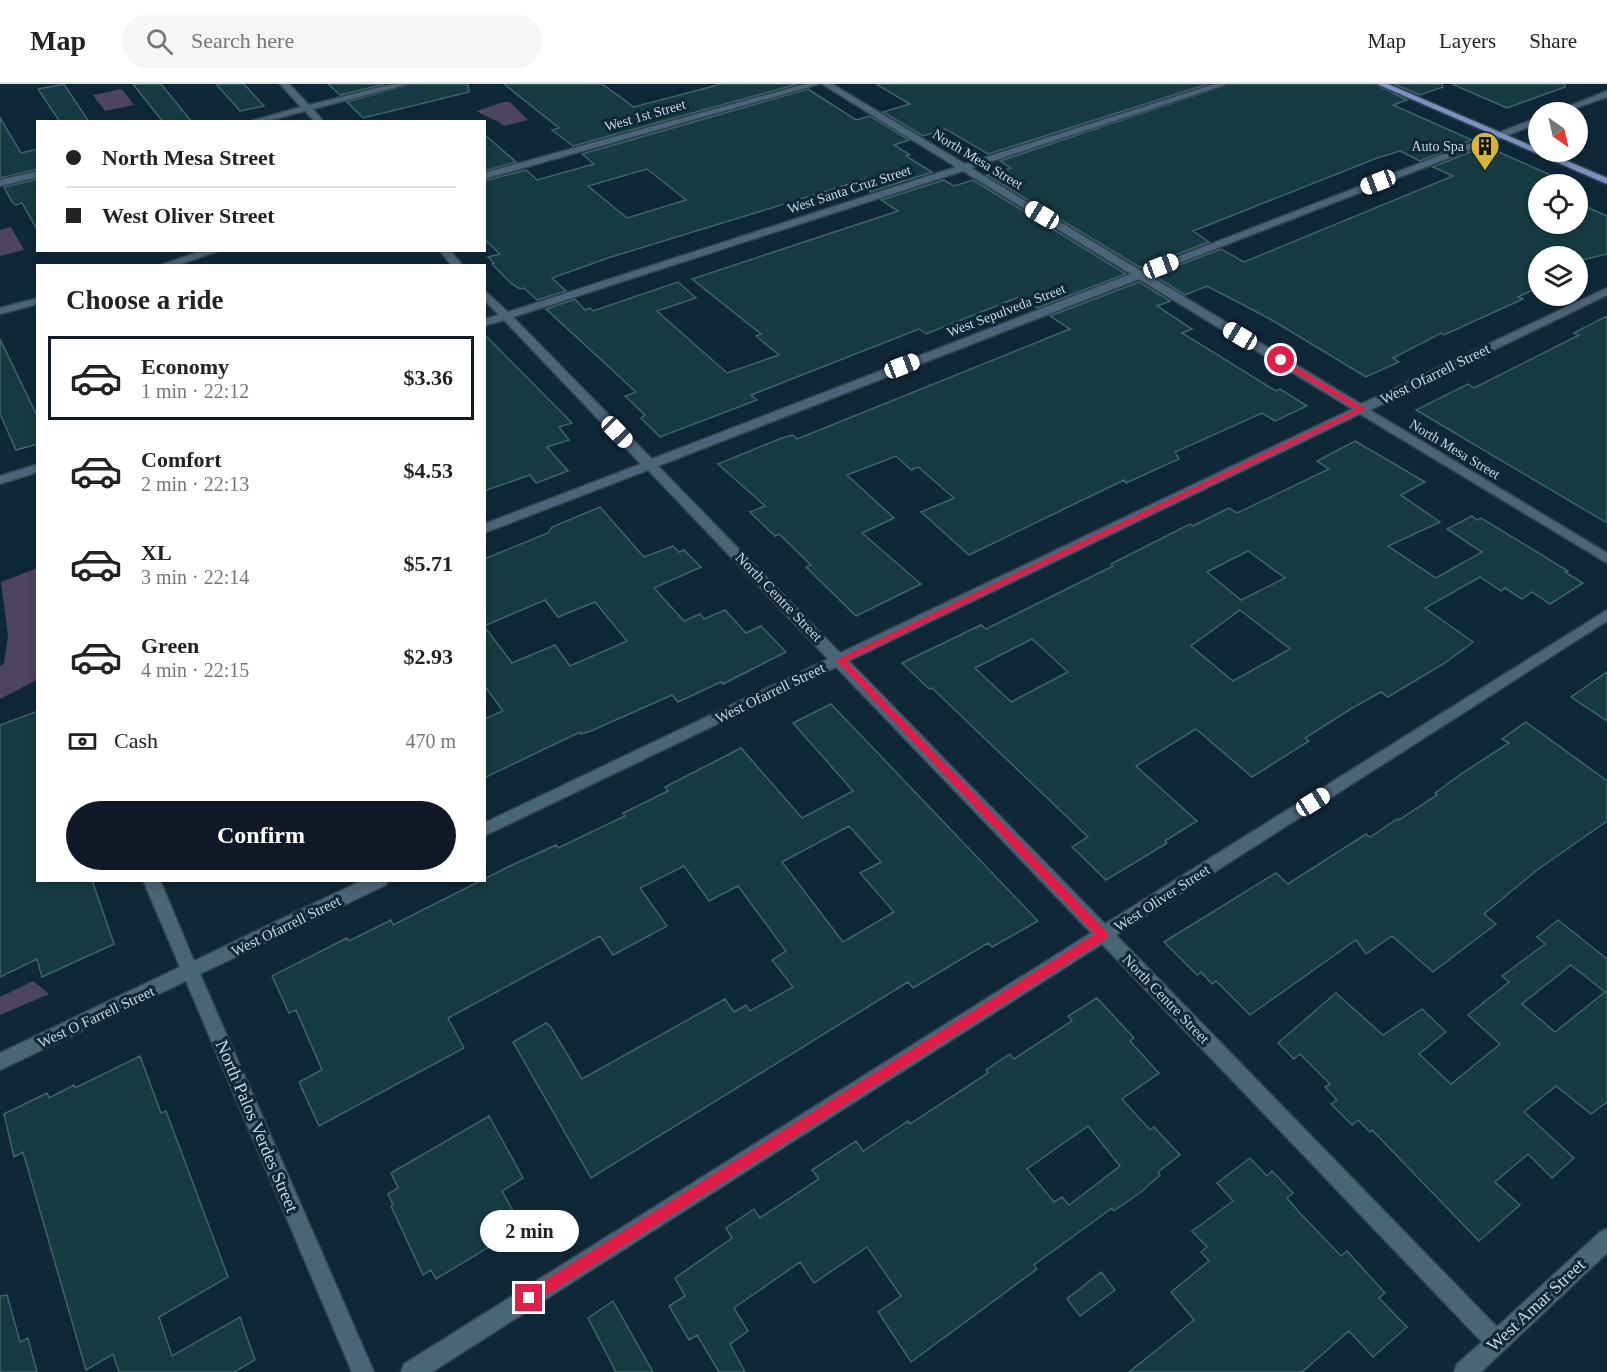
<!DOCTYPE html>
<html lang="en">
<head>
<meta charset="utf-8">
<style>
  body { margin:0; font-family:"Times New Roman",serif; background:#f6f6f6; color:#222; height:100vh; display:flex; flex-direction:column; font-size:22px; white-space:nowrap }
  * { box-sizing:border-box; margin:0 }
  p { font-size:20px; color:#767676 }
  .icon { flex:none; width:33px; height:33px; fill:none; stroke:currentColor; stroke-width:2; stroke-linecap:round; stroke-linejoin:round }
  .map { position:relative; flex:1; overflow:hidden }
  .details { position:absolute; left:36px; top:180px; width:450px; height:618px; display:flex; flex-direction:column; background:#fff; border-radius:0px; box-shadow:0 3px 9px #0003 }
  .details>* { flex:none }
  .hud { position:absolute; left:36px; top:36px; width:450px; height:132px; border-radius:0px; box-shadow:0 3px 9px #0003; display:grid; align-content:center; height:132px; padding:0 30px; background:#fff }
  .needle { width:39px; rotate:146deg }
  .fabs { position:absolute; left:1528px; top:18px; display:grid; gap:12px }
  .fabs a { display:grid; place-items:center; width:60px; height:60px; border-radius:50%; background:#fff; box-shadow:0 3px 9px #0003; font-size:30px }
  .end { position:absolute; width:27px; height:27px; margin:-14px; border:8px solid #e11d48; background:#fff; box-shadow:0 0 0 3px #fff }
  .from { border-radius:50% }
  .bubble { position:absolute; height:42px; border-radius:21px; background:#fff; box-shadow:0 3px 9px #0003; font-size:20px; font-weight:600; line-height:42px; text-align:center }
  .car { position:absolute; width:18px; height:36px; margin:-18px -9px; border-radius:8px; box-shadow:0 0 4px 2px #0007; background:linear-gradient(#fff 24%,#345 0 40%,#fff 0 76%,#345 0 86%,#fff 0) }
  .hud b { display:flex; align-items:center; gap:21px; height:57px; font-size:22px }
  .hud b+b { border-top:2px solid #e0e0e0 }
  .hud i { width:15px; height:15px; background:#222 }
  ul { padding:0; list-style:none }
  li { display:flex; align-items:center; gap:18px; height:84px; margin:0 12px 9px; padding:0 18px; border:3px solid transparent; border-radius:0px }
  li div { flex:1 }
  li b { display:block; font-size:22px }
  li em { font-style:normal; font-weight:600 }
  li.selected { border-color:#111827 }
  li>.icon { width:54px; height:54px; stroke-width:1.5 }
  h2 { padding:0 30px; font-size:27px; line-height:72px }
  .pay { display:flex; align-items:center; gap:15px; height:66px; padding:0 30px; font-size:22px }
  .pay p { margin-inline-start:auto }
  .primary-button { display:flex; gap:12px; margin-top:auto; padding:12px 30px }
  .primary-button a { flex:1; height:69px; border-radius:36px; background:#111827; color:#fff; font-size:24px; font-weight:600; line-height:69px; text-align:center }
  header { display:flex; align-items:center; gap:36px; box-sizing:border-box; height:84px; padding:0 30px; background:#fff; border-bottom:2px solid #e0e0e0 }
  header strong { font-size:28px }
  nav { display:flex; gap:33px; margin-inline-start:auto; font-size:21px }
  .search { width:420px; height:54px; background:#f6f6f6; display:flex; align-items:center; gap:15px; box-sizing:border-box; padding:0 21px; border-radius:33px; color:#767676; font-size:22px }
  .map>svg:first-child { display:block }
  .green { fill:#4d4460 }
  .building { fill:#163b42; stroke:#3f646a; stroke-width:1.5; fill-rule:evenodd }
  .lines { fill:none; stroke-linecap:round; stroke-linejoin:round }
  .minor-casing { stroke:#344351; stroke-width:3 }
  .major-casing { stroke:#344351; stroke-width:3 }
  .minor { fill:#4b6578; fill-rule:evenodd }
  .major { fill:#7a91c1; fill-rule:evenodd }
  .route { fill:#e11d48 }
  .labels { text-anchor:middle; stroke-width:6; stroke-linejoin:round; paint-order:stroke }
  .far-street-label { font-size:14px; fill:#c8d6e1; stroke:#0f2838 }
  .far-poi-label { font-size:14px; fill:#c8d6e1; stroke:#0f2838; text-anchor:end }
  .street-label { font-size:15px; fill:#c8d6e1; stroke:#0f2838 }
  .near-street-label { font-size:18px; fill:#c8d6e1; stroke:#0f2838 }
</style>
</head>
<body>
<header>
<strong>Map</strong>
<div class="search"><svg class="icon" aria-label="search" viewBox="0 0 24 24"><circle cx="10" cy="10" r="6"/><path d="M15 15l6 6"/></svg>Search here</div>
<nav><a>Map</a><a>Layers</a><a>Share</a></nav>
</header>
<div class="map">
<svg width="1607" height="1288" viewBox="0 0 1607 1288">
  <rect width="100%" height="100%" fill="#0f2838"/>
  <path class="green" d="M122 5 134 21 105 27 93 11Z
    M503 18H510L528 36 504 42C495 34 486 34 477 27Z
    M11 143 24 166 0 172V146Z
    M37 484V596L0 615V582L4 579 8 552 1 498Z
    M33 897 49 910 0 931V913Z"/>
  <path class="building" d="M64 0 89 38H60L38 5Z
    M133 0H161L192 38H163Z
    M216 0H244L264 22 240 27Z
    M328 0H385L340 11Z
    M410 0H468L469 8 363 34 347 18Z
    M504 0H602L634 23 721 0H798L573 62 552 46 559 44Z
    M876 0H1208L988 70 946 45 923 52 883 28 910 20Z
    M1229 0H1375L1407 16 1393 21 1472 56 1420 77 1400 67 1377 74 1193 147 1209 158 1141 184 987 91 1011 84 1000 77Z
    M1394 0H1442L1443 3 1420 11Z
    M1452 0H1565V3L1507 24Z
    M808 5 856 36 870 32 909 56 894 61 910 71 906 72 932 88 870 108 866 95 611 173 552 194 566 207 537 216 524 204 520 205 512 200 492 180 494 179 488 173 500 170 484 155V97L526 86 537 96 594 80 582 70ZM647 85 686 116 627 134 588 102Z
    M0 34 21 69 38 65V85L0 94Z
    M484 50 516 78 484 87Z
    M1485 62 1571 100H1536L1539 102V140H1578V119L1607 132V170L1578 177V172H1539V203L1518 213 1523 215 1444 251 1441 249 1393 274 1399 278 1366 293 1270 235 1207 202 1185 211 1153 191 1221 165 1244 178 1453 92 1433 83Z
    M38 95V147L22 119 16 121 12 118 4 103Z
    M944 96 954 102 973 96 1126 190 1037 224 1019 213 926 250 919 245 751 311 757 316 660 353 641 334 645 331 625 312 636 308 546 225 575 215 585 226 590 224 593 227 678 198 696 214 657 227 727 289 779 271 756 252 761 250 692 195 898 127 881 116Z
    M1139 198 1170 217 1157 222 1192 245 1182 249 1276 307 1280 305 1307 322 1275 337 1262 329 1175 368 1179 375 1126 399 1124 396 969 471 921 428 954 414 918 383 911 386 896 372 847 391 894 434 862 449 921 500 856 532 806 483 811 481 779 450 775 452 750 428 765 422 718 380 782 354 793 351 797 355 1070 245 1050 232Z
    M1607 232V439L1416 326 1468 300 1474 304 1579 251 1574 249Z
    M484 250 572 339 559 343 569 356 547 363 568 387 536 399 530 391 484 407Z
    M0 255 38 334V360L16 366 0 330Z
    M1355 357 1425 398 1401 411 1440 438 1388 462 1436 494 1482 468 1447 445 1472 432 1477 436 1481 434 1568 487 1565 488 1583 499 1550 520 1532 508 1522 515 1505 504 1501 507 1480 493 1425 524 1473 558 1445 579 1388 613 1381 608 1349 626 1305 654 1309 657 1252 693 1196 645 1136 682 1197 737 1165 757 1167 759 1106 796 1072 763 1088 753 932 604 929 605 902 579 981 541 986 545 1113 482 1111 480 1190 440 1193 442 1229 424 1237 429 1329 385 1317 377ZM1248 467 1285 494 1241 516 1207 488ZM1240 526 1290 565 1233 597 1191 562ZM1032 555 1068 588 1011 618 975 584Z
    M600 423 644 473 673 462 679 468 684 466 701 483 654 504 684 537 700 530 704 535 725 526 746 549 761 542 786 568 723 600 721 598 678 618 672 611 591 647 581 650 580 648 484 694V635L503 627 484 601V542L512 579 555 561 570 582 627 557 595 518 558 533 545 516 484 542V475L548 449 552 443Z
    M1607 588V637L1571 613Z
    M831 620 1038 837 992 863 988 859 913 904 908 898 591 1094 513 958 546 939 551 943 582 995 725 915 734 928 746 921 750 927 793 903 772 876 786 867 738 802 709 817 684 782 640 804 667 842 613 871 600 852 448 934 464 964 319 1042 299 998 322 986 296 926 289 929 272 892 347 854 349 857 391 836 393 841 510 782 556 761 558 764 625 732 623 729 668 707 665 703 741 664 802 734 853 707 793 639ZM849 742 881 778 860 789 894 828 843 858 782 778Z
    M38 627V796H92L114 860 42 893 37 875 0 893V641Z
    M1526 638 1607 697V737L1537 786 1484 830 1496 840 1433 888 1392 852 1366 870 1356 856 1250 931 1216 897 1212 900 1201 888 1197 891 1164 858 1276 789 1288 800 1366 750 1370 753 1397 735 1399 736 1437 711 1435 709 1461 690 1509 659 1502 655Z
    M1558 836 1607 875V1018L1591 1030 1556 1002 1524 1028 1574 1074 1552 1094 1528 1070 1495 1098 1520 1121 1479 1157 1372 1046 1370 1048 1358 1036 1352 1041 1331 1020 1337 1016 1325 1003 1330 1000 1300 970 1294 975 1278 959 1336 909 1383 951 1422 925 1446 948 1419 970 1451 1000 1500 960 1468 931 1509 898 1502 892 1545 860 1537 853ZM1571 881 1605 908 1555 948 1522 920Z
    M1097 914 1134 954 1130 957 1159 989 1122 1015 1150 1046 1154 1043 1180 1071 1158 1088 1160 1091 1141 1108 1114 1127 1112 1124 1034 1181 1037 1185 911 1278 878 1228 901 1212 867 1163 814 1199 800 1178 734 1224 748 1247 730 1260 745 1288H719L697 1251 689 1256 669 1222 685 1212 675 1194 732 1154 726 1144 754 1125 760 1134 819 1095 812 1086 856 1057 863 1067 908 1037 910 1040 988 989 986 986 1010 970 1014 975 1072 937 1068 932ZM1088 1042 1120 1082 1069 1121 1062 1113 1054 1118 1027 1085Z
    M140 972 161 1029 166 1027 228 1193 159 1233 172 1272 240 1233 255 1276 234 1288H119L113 1270 86 1286 23 1068 14 1073 4 1030 47 1009 49 1014 74 1001 75 1004Z
    M489 1032 523 1094 502 1107 522 1143 436 1195 431 1186 423 1191 391 1122 393 1121 388 1110 398 1104 391 1089Z
    M1250 1074 1267 1092 1272 1087 1293 1109 1287 1114 1299 1128 1341 1172 1347 1167 1385 1209 1379 1214 1407 1243 1373 1273 1349 1247 1302 1288H1129L1194 1236 1171 1208 1209 1177 1201 1168 1207 1163 1192 1147 1233 1117 1217 1099Z
    M1101 1188 1115 1206 1080 1232 1067 1215Z
    M7 1211 20 1258 28 1254 37 1288H0V1212Z
    M613 1217 653 1288H616L588 1234Z"/>
  <g class="lines">
    <g class="minor-casing">
      <path id="minor" d="M280 0H289L309 21 394 0H408L313 25 324 38H315L305 27 264 38H248L301 23Z
        M806 0H819L484 95V89Z
        M822 0H832L965 80 1215 0H1227L971 84 1141 187 1539 33V39L1148 191 1361 320 1607 204V211L1370 326 1607 469V479L1360 330 849 577 1105 840 1607 526V537L1116 851 1497 1243 1600 1148 1607 1145V1169L1481 1288H1454L1457 1280 1482 1258 1102 860 432 1288H401L404 1280 1091 849 836 583 484 752V739L828 575 648 386 484 449V440L641 380 504 236 484 242V235L499 231 484 216V206L508 228 956 83ZM963 87 1131 190 652 375 513 233ZM1139 195 1352 325 840 569 658 382Z
        M1607 7V13L1565 28H1554Z
        M38 87V93L0 102V96Z
        M204 166H221L175 182H158Z
        M439 166H450L463 182H452Z
        M38 214V220L0 230V224Z
        M38 380V388L0 400V392Z
        M143 796H160L194 877 363 796H388L386 801 200 890 374 1288H352L186 897 0 986V969L180 883Z"/>
    </g>
    <g class="major-casing">
      <path id="major" d="M1377 0H1388L1539 65V68H1546L1607 94V100Z"/>
    </g>
    <use href="#minor" class="minor"/>
    <use href="#major" class="major"/>
  </g>
  <path class="route" d="M1281 274 1366 325 846 577 1107 848V854L534 1219H525V1209L1095 850 836 576 1356 325 1278 278Z"/>
  <defs>
    <g id="building-pin" transform="scale(1.5)"><path d="M0 17L-7.5 6A9.5 9.5 0 1 1 7.5 6Z" fill="#d8b434" stroke="#0f2838"/><path d="M-4-6H4V6H1V3H-1V6H-4ZM-2.5-4.3h1.7v1.8h-1.7ZM.8-4.3h1.7v1.8H.8ZM-2.5-1h1.7V.8h-1.7ZM.8-1h1.7V.8H.8Z" fill="#111"/></g>
  </defs>
  <g fill-rule="evenodd">
    <use href="#building-pin" x="1485" y="62"/>
  </g>
  <g class="labels">
    <g class="far-street-label">
      <text transform="translate(645 31) rotate(-16)" y="5">West 1st Street</text>
      <text transform="translate(978 75) rotate(31)" y="5">North Mesa Street</text>
      <text transform="translate(849 105) rotate(-18)" y="5">West Santa Cruz Street</text>
      <text transform="translate(1006 226) rotate(-21)" y="5">West Sepulveda Street</text>
      <text transform="translate(1455 365) rotate(31)" y="5">North Mesa Street</text>
    </g>
    <g class="far-poi-label">
      <text x="1464" y="67">Auto Spa</text>
    </g>
    <g class="street-label">
      <text transform="translate(1435 290) rotate(-26)" y="5">West Ofarrell Street</text>
      <text transform="translate(779 513) rotate(46)" y="5">North Centre Street</text>
      <text transform="translate(770 609) rotate(-26)" y="5">West Ofarrell Street</text>
      <text transform="translate(1162 814) rotate(-33)" y="5">West Oliver Street</text>
      <text transform="translate(286 842) rotate(-26)" y="5">West Ofarrell Street</text>
      <text transform="translate(1166 915) rotate(46)" y="5">North Centre Street</text>
      <text transform="translate(96 933) rotate(-25)" y="5">West O Farrell Street</text>
    </g>
    <g class="near-street-label">
      <text transform="translate(257 1042) rotate(67)" y="6">North Palos Verdes Street</text>
      <text transform="translate(1536 1221) rotate(-43)" y="6">West Amar Street</text>
    </g>
  </g>
</svg>
<div class="fabs">
<a><svg class="needle" viewBox="-14 -14 28 28"><path d="M0-13l5 13h-10z" fill="#e53935"/><path d="M0 13l5-13h-10z" fill="#767676"/></svg></a>
<a><svg class="icon" aria-label="locate" viewBox="0 0 24 24"><circle cx="12" cy="12" r="6"/><path d="M12 2v4M12 18v4M2 12h4M18 12h4"/></svg></a>
<a><svg class="icon" aria-label="layers" viewBox="0 0 24 24"><path d="M12 4l9 5-9 5-9-5zM3 14l9 5 9-5"/></svg></a>
</div>
<i class="end from" style="left:1281px;top:276px"></i>
<i class="end" style="left:529px;top:1214px"></i>
<div class="bubble" style="left:480px;top:1126px;width:99px">2 min</div>
<i class="car" style="left:1378px;top:98px;rotate:249deg"></i>
<i class="car" style="left:1042px;top:131px;rotate:301deg"></i>
<i class="car" style="left:1161px;top:182px;rotate:69deg"></i>
<i class="car" style="left:1240px;top:252px;rotate:301deg"></i>
<i class="car" style="left:902px;top:282px;rotate:69deg"></i>
<i class="car" style="left:617px;top:348px;rotate:136deg"></i>
<i class="car" style="left:1313px;top:718px;rotate:58deg"></i>
<div class="hud">
<b><i class="from"></i>North Mesa Street</b>
<b><i></i>West Oliver Street</b>
</div>
<section class="details">
<h2>Choose a ride</h2>
<ul>
<li class="selected"><svg class="icon" aria-label="car" viewBox="0 0 24 24"><path d="M5 17H2v-5l4-1 3-4h7l3 4 3 1v5h-3M9 17h6M6 11h13"/><circle cx="7" cy="17" r="2"/><circle cx="17" cy="17" r="2"/></svg><div><b>Economy</b><p>1 min · 22:12</p></div><em>$3.36</em></li>
<li><svg class="icon" aria-label="car" viewBox="0 0 24 24"><path d="M5 17H2v-5l4-1 3-4h7l3 4 3 1v5h-3M9 17h6M6 11h13"/><circle cx="7" cy="17" r="2"/><circle cx="17" cy="17" r="2"/></svg><div><b>Comfort</b><p>2 min · 22:13</p></div><em>$4.53</em></li>
<li><svg class="icon" aria-label="car" viewBox="0 0 24 24"><path d="M5 17H2v-5l4-1 3-4h7l3 4 3 1v5h-3M9 17h6M6 11h13"/><circle cx="7" cy="17" r="2"/><circle cx="17" cy="17" r="2"/></svg><div><b>XL</b><p>3 min · 22:14</p></div><em>$5.71</em></li>
<li><svg class="icon" aria-label="car" viewBox="0 0 24 24"><path d="M5 17H2v-5l4-1 3-4h7l3 4 3 1v5h-3M9 17h6M6 11h13"/><circle cx="7" cy="17" r="2"/><circle cx="17" cy="17" r="2"/></svg><div><b>Green</b><p>4 min · 22:15</p></div><em>$2.93</em></li>
</ul>
<div class="pay"><svg class="icon" aria-label="cash" viewBox="0 0 24 24"><path d="M3 7h18v10H3z"/><circle cx="12" cy="12" r="2"/></svg>Cash<p>470 m</p></div>
<div class="primary-button"><a>Confirm</a></div>
</section>
</div>
</body>
</html>
